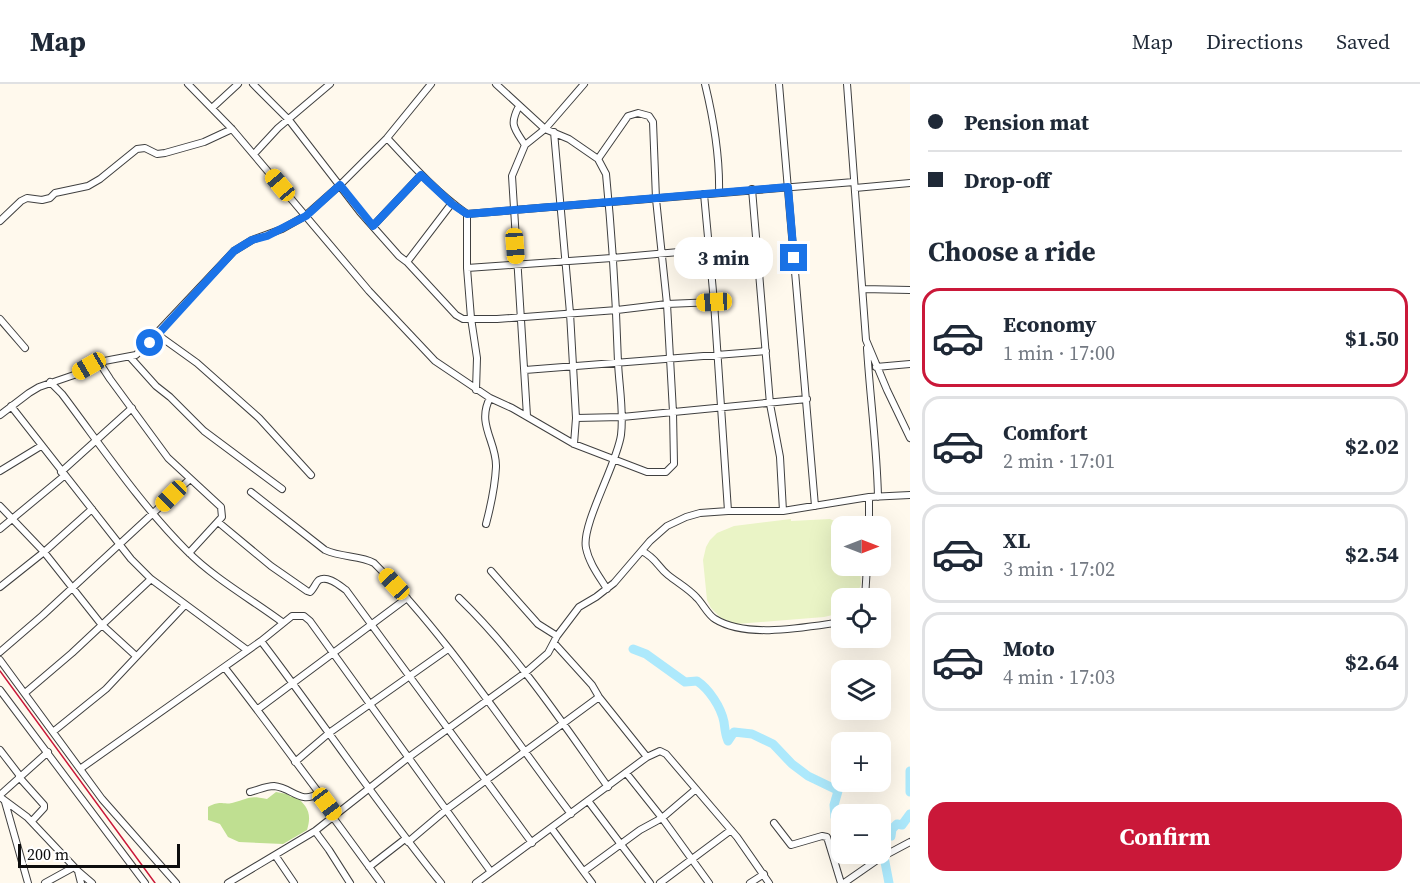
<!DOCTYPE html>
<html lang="en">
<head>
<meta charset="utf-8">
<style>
  body { margin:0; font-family:"Source Serif 4",serif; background:#f2f2f3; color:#1f2937; height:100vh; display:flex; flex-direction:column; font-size:22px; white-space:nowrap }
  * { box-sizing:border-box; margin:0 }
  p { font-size:20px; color:#747a83 }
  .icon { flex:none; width:33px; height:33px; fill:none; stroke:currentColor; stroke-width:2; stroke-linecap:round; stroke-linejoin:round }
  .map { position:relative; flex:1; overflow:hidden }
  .side { display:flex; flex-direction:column; background:#fff; width:510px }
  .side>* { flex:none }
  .top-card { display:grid; align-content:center; height:132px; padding:0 18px; background:#fff }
  .needle { width:39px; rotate:90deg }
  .controls { position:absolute; left:831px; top:432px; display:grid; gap:12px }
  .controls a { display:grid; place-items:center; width:60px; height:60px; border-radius:12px; background:#fff; box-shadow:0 6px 24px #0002; font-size:30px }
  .scale { position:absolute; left:18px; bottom:15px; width:162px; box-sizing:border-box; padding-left:6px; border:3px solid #0d0d0d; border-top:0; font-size:16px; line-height:21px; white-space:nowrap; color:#0d0d0d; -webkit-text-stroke:4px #fff; paint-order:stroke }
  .end { position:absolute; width:27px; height:27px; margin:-14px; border:8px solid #1a73e8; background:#fff; box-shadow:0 0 0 3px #fff }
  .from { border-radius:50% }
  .bubble { position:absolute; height:42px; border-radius:18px; background:#fff; box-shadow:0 6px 24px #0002; font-size:20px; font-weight:700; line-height:42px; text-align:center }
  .car { position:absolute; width:18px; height:36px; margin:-18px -9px; border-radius:8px; box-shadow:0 0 4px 2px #0007; background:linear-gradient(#f5c518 24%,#345 0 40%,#f5c518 0 76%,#345 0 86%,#f5c518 0) }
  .top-card b { display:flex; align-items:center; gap:21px; height:57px; font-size:22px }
  .top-card b+b { border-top:2px solid #e0e1e3 }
  .top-card i { width:15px; height:15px; background:#1f2937 }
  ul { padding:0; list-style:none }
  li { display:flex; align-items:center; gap:18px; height:99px; margin:0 12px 9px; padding:0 6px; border:3px solid #e0e1e3; border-radius:18px }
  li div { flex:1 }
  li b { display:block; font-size:22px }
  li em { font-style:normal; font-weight:700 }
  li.selected { border-color:#ca1839 }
  li>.icon { width:54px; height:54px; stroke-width:1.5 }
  h2 { padding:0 18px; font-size:27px; line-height:72px }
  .button { display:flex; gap:12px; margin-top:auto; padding:12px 18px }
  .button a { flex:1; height:69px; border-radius:18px; background:#ca1839; color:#fff; font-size:24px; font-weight:700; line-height:69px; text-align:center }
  header { display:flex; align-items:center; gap:36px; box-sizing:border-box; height:84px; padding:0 30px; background:#fff; border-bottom:2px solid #e0e1e3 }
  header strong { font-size:28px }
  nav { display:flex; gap:33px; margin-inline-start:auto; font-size:21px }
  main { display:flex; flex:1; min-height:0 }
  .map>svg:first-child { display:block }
  .forest { fill:#bfdf91 }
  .pitch { fill:#eaf4c6 }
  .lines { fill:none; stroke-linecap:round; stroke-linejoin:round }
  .river { stroke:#ade9fc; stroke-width:9 }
  .minor-casing { stroke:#404040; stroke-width:8 }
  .minor { stroke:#fff; stroke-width:6 }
  .rail { stroke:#ca1839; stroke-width:1.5 }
  .route { stroke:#1a73e8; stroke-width:8 }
</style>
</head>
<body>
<header>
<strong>Map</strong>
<nav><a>Map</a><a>Directions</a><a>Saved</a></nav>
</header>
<main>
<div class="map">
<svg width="910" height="799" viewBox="0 0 910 799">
  <rect width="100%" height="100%" fill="#fff9ed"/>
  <path class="forest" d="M276 708 287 710 291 713 295 712C308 722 312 730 307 746L283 760 239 758 228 753 220 740 208 736V723C221 716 222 721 232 719 250 715 247 711 267 715Z"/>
  <path class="pitch" d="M791 435V437L830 435 845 442H842V482H860L861 500 856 514H842L841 529 824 533 736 540 721 534 711 524 707 516 703 476 706 463 710 456 717 449 734 442Z"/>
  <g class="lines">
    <path class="river" d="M633 565 646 570 685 598 697 597C709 605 721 623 724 638 725 645 725 650 728 657L734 648 752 650 773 660 792 680 808 692 835 705 838 707 834 721 835 733H842
      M910 687V708
      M880 752 889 799
      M882 752H891L892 745 897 740 902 741 910 730"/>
    <g class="minor-casing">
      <path id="minor" d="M188 0 232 45 369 207 435 277 490 314 512 324 574 360 647 388H666L674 380 673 328 667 220 656 115 653 38 649 32 638 29 628 32 598 75
        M253 0 289 36 360 128 399 172 407 178 456 231 463 235H497L617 226 667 220 714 218
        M496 0 545 45 569 55 598 75 606 90C612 152 616 215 618 278 619 302 624 327 621 351 617 380 581 441 586 464 589 479 599 492 607 505
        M705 0C714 37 720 71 719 109
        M779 0 815 422
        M847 0 866 256 887 306 910 354
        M519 22C509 41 514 44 525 61
        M212 24 238 0
        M554 48 570 229 576 334 574 360
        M387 54C412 81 437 109 467 130L854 98
        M254 70 278 44 330 0
        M855 104 910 99
        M752 105 770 320 780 373 783 427
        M704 110 714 218 728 427
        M467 130V184L471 234 477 274 476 306
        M0 137 21 117 27 114 42 116 50 114 55 109 88 102 100 95 137 65 145 64 157 70 165 69 204 58 232 45
        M373 142 421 91
        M407 178 452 119
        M467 184 612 174 757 161
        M863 205 910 206
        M0 235 25 264
        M158 251 197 279 259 334 311 391
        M867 264C870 314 877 363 878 413
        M130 273 156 302 170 313 204 347 282 405
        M99 278 110 295 168 374 221 423 222 433 189 469
        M876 283 910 280
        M525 286 766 267
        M50 298 62 310C102 363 140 420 187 467 215 495 251 515 282 538
        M11 322 131 475 151 495 247 566
        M0 331 29 309 39 303 74 291 99 278 136 271 234 167 252 156 282 145 305 132 340 101 387 54 431 0
        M527 332 512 92 525 61 545 45 584 0
        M576 334 622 333 807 315
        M0 387 41 362
        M61 388 132 324
        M251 408 325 466C342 474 360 471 374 479 449 554 507 646 571 730
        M869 413V442
        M0 422 44 468 101 540 136 572
        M218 438 271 482 307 507 310 508C314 505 316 498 319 496 328 491 340 502 346 506L532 759
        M486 440C491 421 495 402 496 383 497 358 476 340 490 314
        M0 445 64 392
        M642 467C657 475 657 482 668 491 678 499 689 505 697 514 703 520 708 531 715 535 747 555 806 543 842 538
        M491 487 538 540 557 552
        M0 503 44 468 92 425
        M459 514C517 570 562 638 608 703
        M865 514 867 482
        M261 557 292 532H304L310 537 491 788
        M554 559 592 601 599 613 647 673
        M0 568 43 531 190 395
        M0 576 102 715 176 799
        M225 584C263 632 298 682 335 730
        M0 606 145 799
        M25 609 72 569 151 495
        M258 625 407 514
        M54 647 106 605 185 521
        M0 666 20 692
        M295 678 329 649 448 565
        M80 685 261 557C322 637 378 721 441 799
        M627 690 662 734 709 799
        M19 693 44 721V724L32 737
        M250 708C258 706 266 702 274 702 293 704 300 721 319 709
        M0 711 48 668
        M0 713 27 733 78 787 92 799
        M5 718 28 799
        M589 718 650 799
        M332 732 381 799
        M774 739 791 761 822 752 827 753 841 799
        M552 745 592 799
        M315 747 329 766 350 799
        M408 758 447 725 599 613
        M275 771 294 799
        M369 783 405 755
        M78 787 81 799
        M584 787 640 746 662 734 696 705
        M45 799 74 783
        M228 799 315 747 409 673 525 589 548 569 557 552 579 523 596 513 614 499 650 457 667 442 686 433 700 429 728 427H783L869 413 910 411
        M476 799 647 673 660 667 666 670 737 753 769 799
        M660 799 731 746
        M750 799 764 790
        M844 799 880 774 910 758"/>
    </g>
    <use href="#minor" class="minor"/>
    <path class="rail" d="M0 587 155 799"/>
  </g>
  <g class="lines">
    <path class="route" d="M150 259 234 167 252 156 267 152 306 132 340 101 373 142 421 91 452 120 467 130 788 103 794 174"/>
  </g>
</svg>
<div class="controls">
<a><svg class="needle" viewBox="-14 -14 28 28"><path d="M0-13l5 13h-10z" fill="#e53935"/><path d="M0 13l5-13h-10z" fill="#747a83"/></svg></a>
<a><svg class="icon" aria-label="locate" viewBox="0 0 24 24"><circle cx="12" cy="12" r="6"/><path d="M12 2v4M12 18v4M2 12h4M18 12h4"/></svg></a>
<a><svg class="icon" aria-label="layers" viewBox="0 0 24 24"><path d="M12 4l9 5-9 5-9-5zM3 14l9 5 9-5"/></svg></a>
<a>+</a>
<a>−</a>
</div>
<div class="scale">200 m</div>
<i class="end from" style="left:150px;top:259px"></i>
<i class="end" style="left:794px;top:174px"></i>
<div class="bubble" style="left:674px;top:153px;width:99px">3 min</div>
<i class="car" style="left:280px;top:101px;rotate:320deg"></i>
<i class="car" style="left:515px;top:162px;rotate:176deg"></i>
<i class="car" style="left:714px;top:218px;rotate:267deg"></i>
<i class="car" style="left:89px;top:282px;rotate:240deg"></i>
<i class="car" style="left:171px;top:412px;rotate:225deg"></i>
<i class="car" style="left:394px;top:500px;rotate:317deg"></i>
<i class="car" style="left:327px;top:720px;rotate:143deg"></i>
</div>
<section class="side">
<div class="top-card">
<b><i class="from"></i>Pension mat</b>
<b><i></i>Drop-off</b>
</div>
<h2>Choose a ride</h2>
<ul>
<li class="selected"><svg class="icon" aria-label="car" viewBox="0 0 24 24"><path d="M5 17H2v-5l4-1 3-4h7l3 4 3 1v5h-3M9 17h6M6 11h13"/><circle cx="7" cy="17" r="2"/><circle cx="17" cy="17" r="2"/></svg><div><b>Economy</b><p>1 min · 17:00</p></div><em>$1.50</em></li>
<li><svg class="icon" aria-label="car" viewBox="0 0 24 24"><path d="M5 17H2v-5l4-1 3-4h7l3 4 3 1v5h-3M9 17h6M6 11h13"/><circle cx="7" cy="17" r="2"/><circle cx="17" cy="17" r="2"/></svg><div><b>Comfort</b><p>2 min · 17:01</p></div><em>$2.02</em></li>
<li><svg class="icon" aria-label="car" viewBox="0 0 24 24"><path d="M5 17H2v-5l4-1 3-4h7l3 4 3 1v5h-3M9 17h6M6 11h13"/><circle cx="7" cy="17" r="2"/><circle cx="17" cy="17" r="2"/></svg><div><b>XL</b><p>3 min · 17:02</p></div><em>$2.54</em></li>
<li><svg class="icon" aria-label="car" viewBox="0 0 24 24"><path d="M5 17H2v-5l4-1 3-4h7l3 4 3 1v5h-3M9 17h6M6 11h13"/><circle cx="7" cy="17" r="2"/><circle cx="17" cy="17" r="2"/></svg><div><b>Moto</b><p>4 min · 17:03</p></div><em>$2.64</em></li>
</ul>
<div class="button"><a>Confirm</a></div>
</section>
</main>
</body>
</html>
